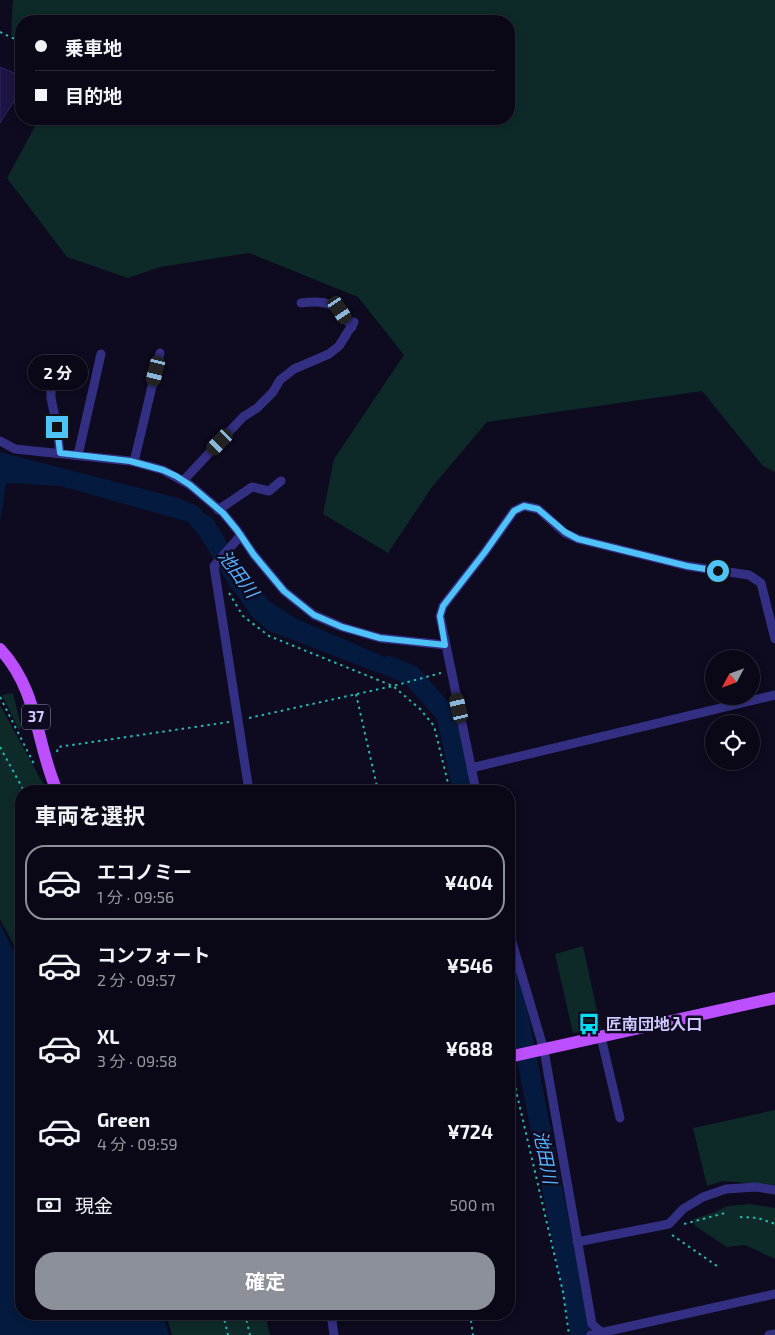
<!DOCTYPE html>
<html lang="ja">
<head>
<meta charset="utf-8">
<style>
  body { margin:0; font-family:"Exo 2","Noto Sans JP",sans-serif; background:#131120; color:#f1f3f6; height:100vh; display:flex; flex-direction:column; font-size:19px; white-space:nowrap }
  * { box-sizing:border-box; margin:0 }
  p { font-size:16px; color:#999aa1 }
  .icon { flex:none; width:28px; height:28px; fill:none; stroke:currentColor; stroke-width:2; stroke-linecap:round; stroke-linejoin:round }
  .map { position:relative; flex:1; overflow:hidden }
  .side { position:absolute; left:15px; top:785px; width:500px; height:535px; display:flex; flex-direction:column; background:#0a0817; border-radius:20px; box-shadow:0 2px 8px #0003,0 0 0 1px #2a2936 }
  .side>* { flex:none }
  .guide { position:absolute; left:15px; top:15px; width:500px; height:110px; border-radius:20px; box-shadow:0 2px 8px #0003,0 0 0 1px #2a2936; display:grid; align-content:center; height:110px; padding:0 20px; background:#0a0817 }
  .needle { width:32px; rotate:229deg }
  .controls { position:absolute; left:705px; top:650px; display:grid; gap:10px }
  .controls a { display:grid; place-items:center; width:55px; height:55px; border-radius:50%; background:#0a0817; box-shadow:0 2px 8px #0003,0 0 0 1px #2a2936; font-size:25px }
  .end { position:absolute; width:22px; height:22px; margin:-11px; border:6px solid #4fc3f7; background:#111; box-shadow:0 0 0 2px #111 }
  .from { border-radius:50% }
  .bubble { position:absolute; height:35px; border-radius:18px; background:#0a0817; box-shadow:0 2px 8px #0003,0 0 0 1px #2a2936; font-size:16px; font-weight:700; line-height:35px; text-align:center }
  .car { position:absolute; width:15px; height:30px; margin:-15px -8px; border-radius:6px; box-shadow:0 0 4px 1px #0007; background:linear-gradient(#222 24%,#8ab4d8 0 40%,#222 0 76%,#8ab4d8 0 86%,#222 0) }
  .guide b { display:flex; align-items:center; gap:18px; height:48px; font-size:19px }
  .guide b+b { border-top:1px solid #2a2936 }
  .guide i { width:12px; height:12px; background:#f1f3f6 }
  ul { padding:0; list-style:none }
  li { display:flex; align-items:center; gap:15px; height:75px; margin:0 10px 8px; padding:0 10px; border:2px solid transparent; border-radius:20px }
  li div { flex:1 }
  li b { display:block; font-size:19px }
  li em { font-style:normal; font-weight:700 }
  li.active { border-color:#8c9099 }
  li>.icon { width:45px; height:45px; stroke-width:1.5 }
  h2 { padding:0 20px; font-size:22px; line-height:60px }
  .pay { display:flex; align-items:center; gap:12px; height:55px; padding:0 20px; font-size:19px }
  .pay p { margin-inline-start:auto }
  .primary-button { display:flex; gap:10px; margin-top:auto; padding:10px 20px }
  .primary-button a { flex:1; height:58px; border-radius:20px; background:#8c9099; color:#fff; font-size:20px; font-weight:700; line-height:58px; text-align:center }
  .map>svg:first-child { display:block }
  .green { fill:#0d2a28 }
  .water { fill:#041a3e }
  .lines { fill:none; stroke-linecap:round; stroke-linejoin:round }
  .river { stroke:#041a3e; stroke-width:20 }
  .building { fill:#1d1442; stroke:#332470 }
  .path { stroke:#21bab0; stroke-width:2; stroke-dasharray:2.5 4; stroke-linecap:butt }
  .street { stroke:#333083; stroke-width:9 }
  .primary { stroke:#bc4fff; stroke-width:12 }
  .route { stroke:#4fc3f7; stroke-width:6 }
  .labels { text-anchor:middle; stroke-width:5; stroke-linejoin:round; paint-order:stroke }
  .shield { fill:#0e0a1f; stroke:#948fbc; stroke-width:1 }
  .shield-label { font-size:15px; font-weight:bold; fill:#cec8ff }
  .poi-label { font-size:16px; font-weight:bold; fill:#cec8ff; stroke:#0e0a1f; text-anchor:start }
  .water-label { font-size:18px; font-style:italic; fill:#56b2ff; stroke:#0e0a1f }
</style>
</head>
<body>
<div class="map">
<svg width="775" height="1335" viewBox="0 0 775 1335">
  <rect width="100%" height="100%" fill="#0e0a1f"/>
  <path class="green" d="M13 0H775V472L763 466 702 391 487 422 432 487 388 553 323 514 334 459 404 355 358 297 249 253 160 267 128 278 67 257 7 178 39 119H509V21H21V43L11 35Z
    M13 693 21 726 19 730 2 695Z
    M0 705 47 791H21V958L0 919Z
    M583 946 601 1029 573 1033 555 954Z
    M775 1110V1185L723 1181 707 1186 693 1128Z
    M750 1204 775 1208V1259L745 1245 727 1247 695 1226 693 1219 715 1212 727 1206Z
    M166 1314H265L270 1335H172Z"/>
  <path class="water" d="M0 452 178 498 199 507 225 538 215 555 188 522 61 486 6 483 0 523Z
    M233 552 269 601 295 618 424 674 400 681 269 631 253 618 222 573Z
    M0 924 21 965V1314H163L169 1335H0Z"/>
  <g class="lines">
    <path class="river" d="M205 525 237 579 242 585
      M389 666 411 675 446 714 463 791
      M509 978 520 1024 581 1335"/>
  </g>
  <path class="building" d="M0 67 21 76V90L0 123Z"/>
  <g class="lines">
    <path class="path" d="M0 32 21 42
      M229 593 243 616 269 636 393 686 420 709 434 726 450 791
      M356 694 378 791
      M0 697 34 764
      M249 718 393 686 441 673
      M0 747 24 791
      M57 752 58 747 229 722
      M511 1069 563 1292 569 1335
      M740 1217 758 1218 775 1224
      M684 1224 725 1213
      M672 1235 717 1266
      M223 1314 228 1335
      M245 1314 250 1335
      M470 1314 473 1335"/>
    <path class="street" d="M301 303C329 299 336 304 352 327
      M51 370V398L57 427 60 453
      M0 441 15 449 130 461 163 470 190 485 223 513 237 530 254 555 284 591 314 615 342 627 380 638 445 645
      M78 455 101 354
      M134 462 160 353
      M183 481 243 417 257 408 273 392 280 380 294 369 329 354 339 346 354 322
      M218 510 252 487 269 491 281 481
      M241 535 214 566 249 791
      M471 768 775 695
      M476 791 440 616 443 606 485 552 514 511 524 506 538 509 565 533 578 539 687 566 749 575 761 583 775 639
      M509 932 544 1050 592 1324 602 1333V1335
      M601 1037 620 1118
      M577 1242 669 1224 683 1209 703 1197 726 1189 756 1187 775 1190
      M331 1314 334 1335
      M591 1335 775 1294
      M769 1335 775 1334"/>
    <path class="primary" d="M0 649C39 691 35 741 57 791
      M509 1057 775 998"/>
  </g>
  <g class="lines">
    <path class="route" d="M57 427 60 453 130 461 163 470 176 476 190 485 223 513 237 530 254 555 284 591 314 615 342 627 380 638 445 645 440 616 443 606 485 552 514 511 524 506 538 509 565 532 578 539 687 566 718 571"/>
  </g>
  <defs>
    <g id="bus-bare" transform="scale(1.725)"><path d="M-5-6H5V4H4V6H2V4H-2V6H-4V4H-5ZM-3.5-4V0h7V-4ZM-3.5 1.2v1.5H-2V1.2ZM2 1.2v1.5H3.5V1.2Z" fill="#00ddf3" stroke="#0e0a1f" stroke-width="2.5" paint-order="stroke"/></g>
  </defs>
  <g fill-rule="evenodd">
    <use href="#bus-bare" x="589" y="1024"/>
  </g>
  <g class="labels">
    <rect class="shield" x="22" y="704.5" width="28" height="25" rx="4"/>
    <g class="shield-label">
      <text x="36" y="722">37</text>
    </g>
    <g class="poi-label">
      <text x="606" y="1030">匠南団地入口</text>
    </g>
    <g class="water-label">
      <text transform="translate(238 574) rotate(54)" y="6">池田川</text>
      <text transform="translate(545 1157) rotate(79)" y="6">池田川</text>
    </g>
  </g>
</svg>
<div class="controls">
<a><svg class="needle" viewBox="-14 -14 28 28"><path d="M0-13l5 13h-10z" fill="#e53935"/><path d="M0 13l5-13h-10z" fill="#999aa1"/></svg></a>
<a><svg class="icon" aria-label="locate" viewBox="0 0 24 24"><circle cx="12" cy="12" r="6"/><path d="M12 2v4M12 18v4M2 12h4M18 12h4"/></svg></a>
</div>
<i class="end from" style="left:718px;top:571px"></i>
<i class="end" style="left:57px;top:427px"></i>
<div class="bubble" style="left:28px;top:355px;width:60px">2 分</div>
<i class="car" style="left:340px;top:310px;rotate:146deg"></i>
<i class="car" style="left:156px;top:371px;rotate:194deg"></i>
<i class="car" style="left:220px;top:442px;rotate:224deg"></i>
<i class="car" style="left:459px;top:708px;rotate:347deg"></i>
<div class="guide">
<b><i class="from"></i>乗車地</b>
<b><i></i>目的地</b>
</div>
<section class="side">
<h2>車両を選択</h2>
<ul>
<li class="active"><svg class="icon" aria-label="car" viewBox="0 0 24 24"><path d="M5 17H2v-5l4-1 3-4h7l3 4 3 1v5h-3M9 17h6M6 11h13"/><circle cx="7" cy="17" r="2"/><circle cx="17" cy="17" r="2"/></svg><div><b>エコノミー</b><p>1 分 · 09:56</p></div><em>¥404</em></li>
<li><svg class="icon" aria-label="car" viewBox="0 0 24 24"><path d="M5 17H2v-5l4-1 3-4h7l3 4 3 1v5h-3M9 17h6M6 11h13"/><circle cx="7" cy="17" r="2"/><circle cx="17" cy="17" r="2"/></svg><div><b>コンフォート</b><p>2 分 · 09:57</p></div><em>¥546</em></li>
<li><svg class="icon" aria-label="car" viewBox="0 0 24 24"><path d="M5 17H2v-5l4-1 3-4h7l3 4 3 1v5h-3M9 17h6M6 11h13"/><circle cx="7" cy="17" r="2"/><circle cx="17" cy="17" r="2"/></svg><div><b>XL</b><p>3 分 · 09:58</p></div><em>¥688</em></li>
<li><svg class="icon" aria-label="car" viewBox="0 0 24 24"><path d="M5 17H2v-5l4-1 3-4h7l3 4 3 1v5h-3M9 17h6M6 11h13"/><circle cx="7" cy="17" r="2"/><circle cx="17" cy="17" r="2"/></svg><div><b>Green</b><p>4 分 · 09:59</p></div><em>¥724</em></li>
</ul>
<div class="pay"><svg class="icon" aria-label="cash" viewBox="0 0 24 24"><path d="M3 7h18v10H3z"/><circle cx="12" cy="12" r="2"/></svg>現金<p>500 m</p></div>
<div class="primary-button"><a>確定</a></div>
</section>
</div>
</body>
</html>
